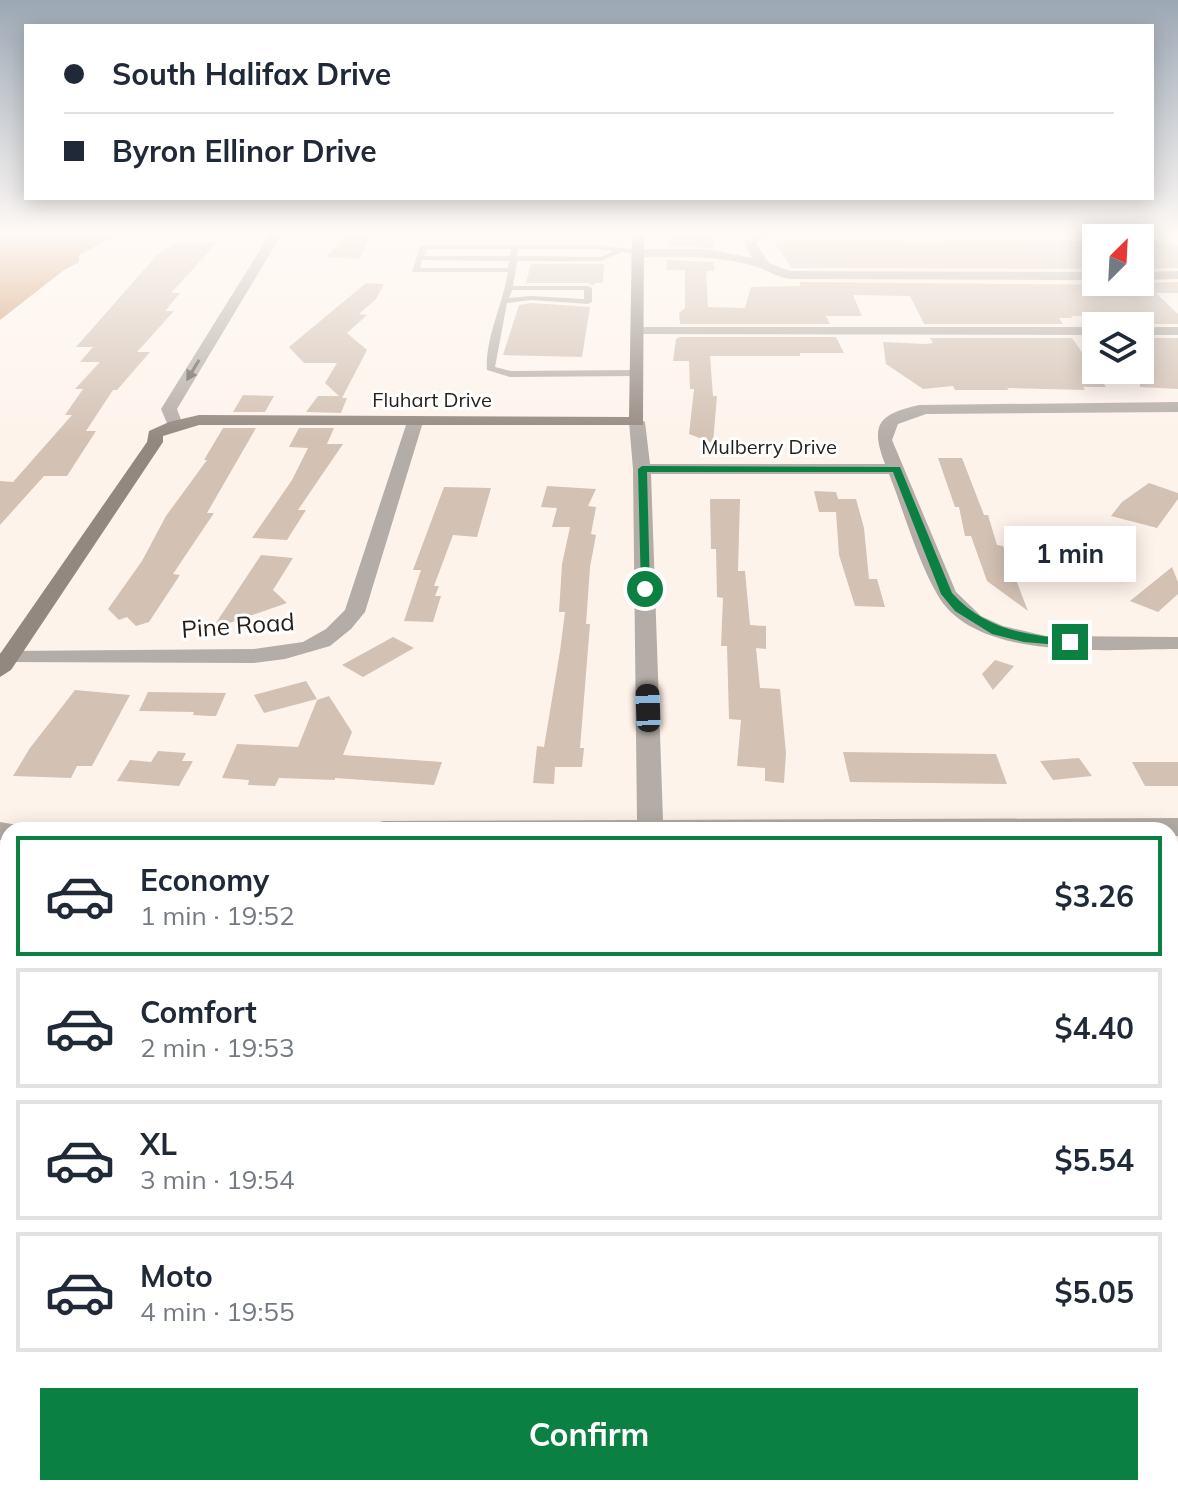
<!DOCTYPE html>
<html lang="en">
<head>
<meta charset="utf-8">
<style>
  body { margin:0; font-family:Mulish,sans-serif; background:#f2f2f3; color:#1f2937; height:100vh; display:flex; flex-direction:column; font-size:30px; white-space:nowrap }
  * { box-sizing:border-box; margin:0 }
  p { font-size:26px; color:#747a83 }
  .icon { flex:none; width:44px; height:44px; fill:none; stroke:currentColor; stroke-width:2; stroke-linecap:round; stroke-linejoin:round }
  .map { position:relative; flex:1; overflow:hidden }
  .drawer { position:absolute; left:0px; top:822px; width:1178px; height:674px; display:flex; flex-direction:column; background:#fff; border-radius:24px 24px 0 0; box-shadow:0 4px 20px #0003 }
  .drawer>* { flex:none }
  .top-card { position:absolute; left:24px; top:24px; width:1130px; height:176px; border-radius:0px; box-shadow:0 4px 20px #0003; display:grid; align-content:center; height:176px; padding:0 40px; background:#fff }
  .needle { width:52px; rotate:24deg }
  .tools { position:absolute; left:1082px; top:224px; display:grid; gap:16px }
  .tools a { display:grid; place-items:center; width:72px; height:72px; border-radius:0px; background:#fff; box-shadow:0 4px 20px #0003; font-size:40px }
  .end { position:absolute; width:36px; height:36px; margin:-18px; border:10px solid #0b8043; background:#fff; box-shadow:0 0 0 4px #fff }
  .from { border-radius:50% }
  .bubble { position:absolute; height:56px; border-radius:0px; background:#fff; box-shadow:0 4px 20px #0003; font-size:26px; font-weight:700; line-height:56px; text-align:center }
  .car { position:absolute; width:24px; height:48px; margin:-24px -12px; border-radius:10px; box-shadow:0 0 6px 2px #0007; background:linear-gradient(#222 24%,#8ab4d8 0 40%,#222 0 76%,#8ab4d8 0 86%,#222 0) }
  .top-card b { display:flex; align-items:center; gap:28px; height:76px; font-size:30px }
  .top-card b+b { border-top:2px solid #e0e1e3 }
  .top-card i { width:20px; height:20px; background:#1f2937 }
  ul { padding:14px 0 0; list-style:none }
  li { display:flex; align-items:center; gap:24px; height:120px; margin:0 16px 12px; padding:0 24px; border:4px solid #e0e1e3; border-radius:0px }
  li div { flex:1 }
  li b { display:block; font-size:30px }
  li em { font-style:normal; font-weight:700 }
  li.selected { border-color:#0b8043 }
  li>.icon { width:72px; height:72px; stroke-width:1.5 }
  .primary-button { display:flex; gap:16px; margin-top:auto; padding:16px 40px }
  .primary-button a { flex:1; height:92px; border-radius:0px; background:#0b8043; color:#fff; font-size:32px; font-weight:700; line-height:92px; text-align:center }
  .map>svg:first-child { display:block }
  .water { fill:#ca9568 }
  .building { fill:#d3c1b3 }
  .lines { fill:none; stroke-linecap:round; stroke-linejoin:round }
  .lane { fill:#b4aca6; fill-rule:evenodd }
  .street { fill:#b4aca6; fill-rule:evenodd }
  .secondary { fill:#93887f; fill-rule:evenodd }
  .oneway { fill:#655e58 }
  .route { fill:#0b8043 }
  .labels { text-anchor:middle; stroke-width:6; stroke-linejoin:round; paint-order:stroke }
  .far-street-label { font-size:20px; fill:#251e19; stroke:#fff }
  .street-label { font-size:24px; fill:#251e19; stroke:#fff }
</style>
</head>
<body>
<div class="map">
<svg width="1178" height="1495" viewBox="0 0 1178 1495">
  <rect width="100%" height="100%" fill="#fef3eb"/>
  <path class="water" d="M0 232H123L79 255V262L64 270 0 320Z"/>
  <path class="building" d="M349 232 373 234 359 259 326 257Z
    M670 232H714V248L669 246Z
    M1140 238 1178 245V268L1140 269Z
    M870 240 944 244 940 240 1096 241V269L791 268 774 241Z
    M177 242 217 243 171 293H180L165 311H174L137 352H150L117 390H113L86 431H96L67 476H44L0 525V481L13 482 72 415H65L83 389H75L100 362H80L93 347H76L157 255Z
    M667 260 714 262V271H706L708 307 745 308 751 287 801 286 799 282 1140 285V283L1178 282V293H1156L1178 314V324H1140V317L1071 316 1072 318H1059L1063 324H924L910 296 853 295 862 316H826L830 324H680L679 313 685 308V270H666Z
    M531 264H604L603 283H594V286L588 283H526Z
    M366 283 384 284 376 299 359 314 367 315 347 333 367 350 342 398H347L341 413 306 412 318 396H339L325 383 337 363H304L289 347Z
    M531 303 590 307 582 357 503 355 519 305Z
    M680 337H836L844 353H800V356H710L713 396H717L713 443 689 434 694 389H690L689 361H673L676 339Z
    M930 338H1072L1106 387H1083L1085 390 1007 388 1009 390H955L953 386 923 389 886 364 883 342 926 344 933 343Z
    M1140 338H1178V389L1140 387Z
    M243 395 274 396 265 412H233Z
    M223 428H256L207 513H214L173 574 180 575 149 622 136 626 127 617 119 620 108 609 142 561 166 516 207 460H204Z
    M299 428H334L327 444H343L298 510H306L287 540 252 538 292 480 308 448 289 447Z
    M938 458H962L984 515H988L997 545 1003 546 1028 611 987 581 971 536H965L959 507H955Z
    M1149 483 1178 493V499L1157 528 1111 516 1122 502Z
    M547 486 596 489 588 506 596 507 591 534 596 535 590 567 586 624H590L580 748H584L582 767H555L554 784 533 783 537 746 544 747 560 651 565 612H559L562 564 570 527H552L557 508 541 507Z
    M444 487 491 488 477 537 453 535 434 586H439L435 596H441L433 622 404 621 421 570H413Z
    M814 491 836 492 838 499H856L864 528 869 579H877L885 607 855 606 839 555 836 512H819Z
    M710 499H740L738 571H745L750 625 766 626V649L756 648 760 688 780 689 786 753 784 783 765 781V768L737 766 741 720 729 719 727 646H721L723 598 717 597 716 549H711Z
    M261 555 293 558 273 590 287 603 212 629Z
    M1172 567 1178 582V594L1158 612 1130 601Z
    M393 637 414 648 363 677 342 665Z
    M995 660 1014 666 993 690 982 674Z
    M306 681 317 699 264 713 254 695Z
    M75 690 130 695 92 766H77L71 778 13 776 30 748Z
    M148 692 226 693 216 716H210L193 715 194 712 139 711Z
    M329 696 352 732 343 755 442 762 434 785 335 778V780L279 778 275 786 248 785 249 780 222 778 237 744 298 747 317 700Z
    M158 751 186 753 182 761H193L179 786 117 781 130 760 151 762Z
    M843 752 996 754 1007 784 850 782Z
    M1079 758 1092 776 1053 780 1040 761Z
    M1132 762H1178V786H1145Z"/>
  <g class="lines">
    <path class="lane" d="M424 245H596L641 250 638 254 622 252 601 261H517L513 286H588L592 288V302L588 304 531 300 507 303 495 367 511 371 638 370 642 373 638 376 510 377 487 370C485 338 503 304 508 272H412L420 247ZM427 249H511L510 256H424ZM518 249H596L614 251 600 257 517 256ZM422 260 509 261 508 268H420ZM512 290H584V299L531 296 509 298Z"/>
    <path class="street" d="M271 232H283L177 409 183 425 175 430 169 428 161 409Z
      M758 232H1178V235H783L762 238 756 243 769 263 790 271 1096 272V280L790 279C776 277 766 269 754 266 717 255 678 257 639 257L633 253 639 249H706L752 258 744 242Z
      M1178 271V279L1140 280V272Z
      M637 327H1096V335L632 334 630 331Z
      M1140 327H1178V335H1140Z
      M1178 402V412L926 414 898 424 892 440 956 592 981 616 1003 626 1046 636 1178 637V649C1111 649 975 663 937 594 917 559 904 512 889 474H651L663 820 1178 818V836H1170V830H370L374 824 383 821 637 820 633 469 629 422 631 419 637 417 645 422 650 464H885C870 425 878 414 919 405Z
      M415 417 423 422 365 612 351 629 330 646 285 659 254 663 0 662V653L8 651 254 649 303 642 326 629 345 610 407 422Z
      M0 822 17 825 20 830H8V840H0Z
      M1170 1073 1178 1076V1119L1170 1116Z
      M67 1488H109L107 1495H65Z
      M646 1488H688V1495H646Z"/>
    <path class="secondary" d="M632 232H644L643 425H199L163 436V442L11 670 0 677V654L147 442 149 431 169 422 199 415 629 417Z"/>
  </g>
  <defs><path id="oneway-solid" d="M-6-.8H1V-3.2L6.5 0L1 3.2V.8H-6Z" transform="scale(2)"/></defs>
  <use class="oneway" href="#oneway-solid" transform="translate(193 370) rotate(121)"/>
  <linearGradient id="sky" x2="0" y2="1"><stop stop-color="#9ca8b5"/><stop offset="0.53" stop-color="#fffaf6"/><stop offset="1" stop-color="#fffaf6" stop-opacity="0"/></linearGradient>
  <rect width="1178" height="441" fill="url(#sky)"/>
  <path class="route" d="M642 466 900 467 952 593C984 629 1024 635 1070 639L1076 642 1070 646 1024 642 992 634 955 611 941 594 893 472H647L650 589 641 591 638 469Z"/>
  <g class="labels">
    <g class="far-street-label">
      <text x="432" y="407">Fluhart Drive</text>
      <text x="769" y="454">Mulberry Drive</text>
    </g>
    <g class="street-label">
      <text transform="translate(238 626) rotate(-4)" y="8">Pine Road</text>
    </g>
  </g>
</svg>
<div class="tools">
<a><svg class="needle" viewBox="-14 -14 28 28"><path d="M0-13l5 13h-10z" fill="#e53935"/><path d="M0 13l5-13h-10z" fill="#747a83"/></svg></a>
<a><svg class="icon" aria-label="layers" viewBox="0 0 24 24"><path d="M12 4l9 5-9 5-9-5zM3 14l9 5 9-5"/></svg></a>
</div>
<i class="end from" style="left:645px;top:589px"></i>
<i class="end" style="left:1070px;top:642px"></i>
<div class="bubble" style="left:1004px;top:526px;width:132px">1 min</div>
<i class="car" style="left:648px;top:708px;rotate:358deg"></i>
<div class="top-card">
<b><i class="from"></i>South Halifax Drive</b>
<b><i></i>Byron Ellinor Drive</b>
</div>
<section class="drawer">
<ul>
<li class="selected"><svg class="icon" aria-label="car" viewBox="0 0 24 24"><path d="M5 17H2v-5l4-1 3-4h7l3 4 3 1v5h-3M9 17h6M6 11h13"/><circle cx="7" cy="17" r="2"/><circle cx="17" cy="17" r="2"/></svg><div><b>Economy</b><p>1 min · 19:52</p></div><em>$3.26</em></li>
<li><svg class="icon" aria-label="car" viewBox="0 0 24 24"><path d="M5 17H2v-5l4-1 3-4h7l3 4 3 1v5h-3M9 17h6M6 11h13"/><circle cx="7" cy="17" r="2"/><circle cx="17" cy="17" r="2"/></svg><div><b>Comfort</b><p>2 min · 19:53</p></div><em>$4.40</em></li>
<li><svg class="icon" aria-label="car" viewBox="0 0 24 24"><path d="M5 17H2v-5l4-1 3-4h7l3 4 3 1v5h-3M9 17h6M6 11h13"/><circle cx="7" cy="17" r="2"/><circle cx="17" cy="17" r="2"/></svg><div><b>XL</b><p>3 min · 19:54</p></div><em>$5.54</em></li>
<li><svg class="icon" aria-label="car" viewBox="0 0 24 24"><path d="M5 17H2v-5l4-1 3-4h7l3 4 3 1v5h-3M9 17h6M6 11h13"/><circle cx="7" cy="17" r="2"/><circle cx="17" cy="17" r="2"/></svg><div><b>Moto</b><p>4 min · 19:55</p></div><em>$5.05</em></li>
</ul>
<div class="primary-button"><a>Confirm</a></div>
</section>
</div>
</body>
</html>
